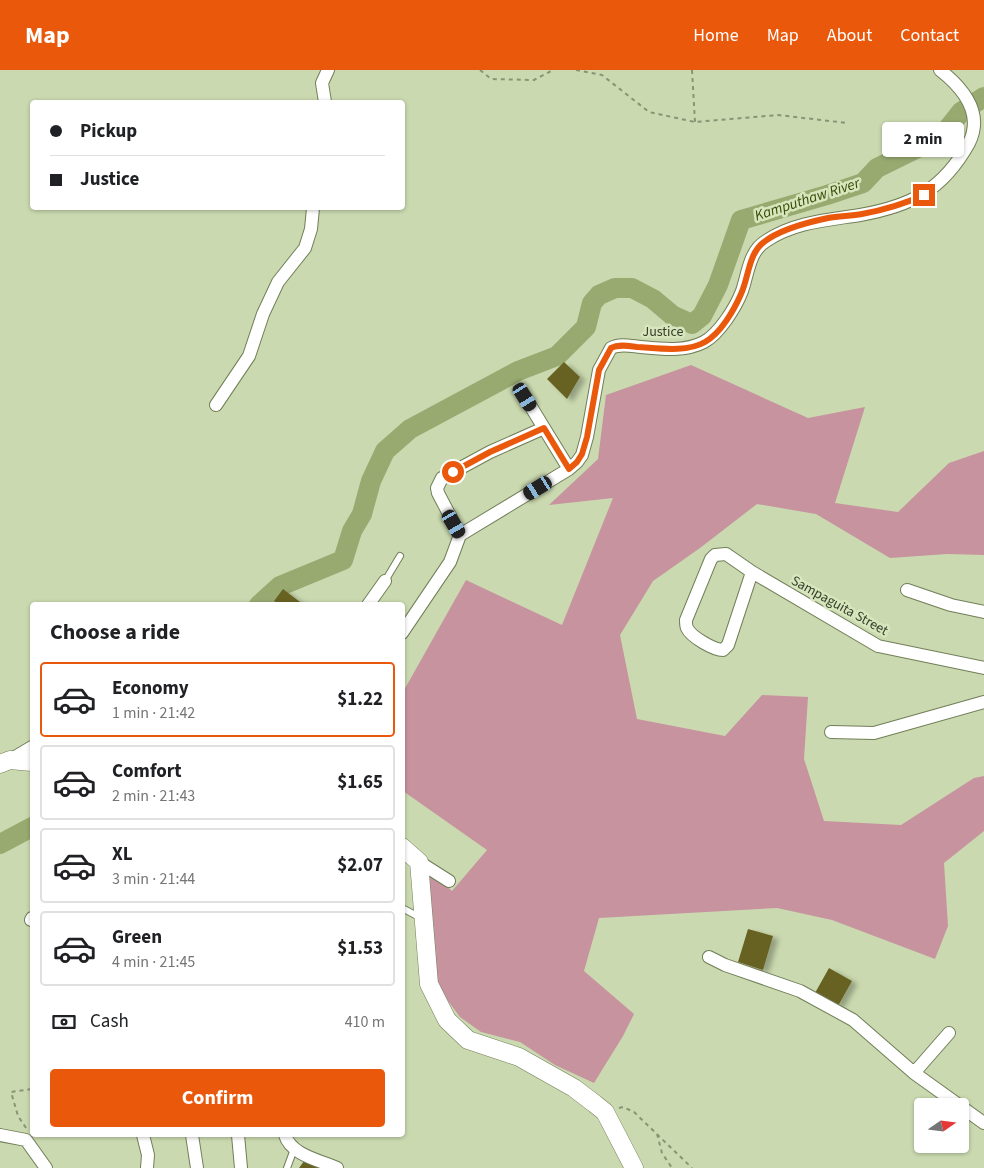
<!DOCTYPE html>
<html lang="en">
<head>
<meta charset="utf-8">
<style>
  body { margin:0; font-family:"Source Sans 3",sans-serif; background:#f2f2f2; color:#202124; height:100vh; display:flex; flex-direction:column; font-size:19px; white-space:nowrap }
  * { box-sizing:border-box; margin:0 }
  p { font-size:16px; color:#757577 }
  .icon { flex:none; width:28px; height:28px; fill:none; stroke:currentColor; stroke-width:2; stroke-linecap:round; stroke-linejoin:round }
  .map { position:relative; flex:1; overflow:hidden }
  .sheet { position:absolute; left:30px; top:532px; width:375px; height:535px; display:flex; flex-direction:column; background:#fff; border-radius:5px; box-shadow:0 1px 4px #0004 }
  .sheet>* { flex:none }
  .hud { position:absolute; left:30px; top:30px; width:375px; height:110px; border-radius:5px; box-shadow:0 1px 4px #0004; display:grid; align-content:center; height:110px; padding:0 20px; background:#fff }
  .needle { width:32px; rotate:76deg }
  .fabs { position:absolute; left:914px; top:1028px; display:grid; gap:10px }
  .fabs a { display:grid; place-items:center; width:55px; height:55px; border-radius:5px; background:#fff; box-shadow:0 1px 4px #0004; font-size:25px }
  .end { position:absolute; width:22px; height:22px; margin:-11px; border:6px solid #ea580c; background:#fff; box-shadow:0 0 0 2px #fff }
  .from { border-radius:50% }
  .bubble { position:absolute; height:35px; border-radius:5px; background:#fff; box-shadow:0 1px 4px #0004; font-size:16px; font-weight:700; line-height:35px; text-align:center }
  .car { position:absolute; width:15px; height:30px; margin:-15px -8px; border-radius:6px; box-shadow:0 0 4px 1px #0007; background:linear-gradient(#222 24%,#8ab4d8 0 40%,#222 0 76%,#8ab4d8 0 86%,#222 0) }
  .hud b { display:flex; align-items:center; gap:18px; height:48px; font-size:19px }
  .hud b+b { border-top:1px solid #e0e0e0 }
  .hud i { width:12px; height:12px; background:#202124 }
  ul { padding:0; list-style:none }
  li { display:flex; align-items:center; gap:15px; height:75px; margin:0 10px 8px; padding:0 10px; border:2px solid #e0e0e0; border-radius:5px }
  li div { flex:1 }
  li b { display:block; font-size:19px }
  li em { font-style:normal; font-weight:700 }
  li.on { border-color:#ea580c }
  li>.icon { width:45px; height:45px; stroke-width:1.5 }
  h2 { padding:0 20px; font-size:22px; line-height:60px }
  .pay { display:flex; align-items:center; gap:12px; height:55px; padding:0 20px; font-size:19px }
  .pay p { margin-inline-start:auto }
  .primary-button { display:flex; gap:10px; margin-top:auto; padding:10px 20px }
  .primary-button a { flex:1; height:58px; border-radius:5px; background:#ea580c; color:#fff; font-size:20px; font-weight:700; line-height:58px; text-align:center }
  header { display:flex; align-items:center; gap:30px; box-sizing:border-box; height:70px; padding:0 25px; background:#ea580c; color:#fff }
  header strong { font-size:24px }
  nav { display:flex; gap:28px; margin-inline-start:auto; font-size:18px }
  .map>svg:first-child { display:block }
  .green { fill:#c7939f }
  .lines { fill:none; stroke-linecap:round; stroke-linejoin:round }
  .river { stroke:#98aa70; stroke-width:20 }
  .building { fill:#686224; filter:url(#shadow) }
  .lane-casing { stroke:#717e58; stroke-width:8 }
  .street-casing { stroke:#717e58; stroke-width:14 }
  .secondary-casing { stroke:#717e58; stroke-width:19 }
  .path { stroke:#899475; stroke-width:2; stroke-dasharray:4 4; stroke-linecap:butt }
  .lane { stroke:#fff; stroke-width:6 }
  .street { stroke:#fff; stroke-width:12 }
  .secondary { stroke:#fff; stroke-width:18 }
  .route { stroke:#ea580c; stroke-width:6 }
  .labels { text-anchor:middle; stroke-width:5; stroke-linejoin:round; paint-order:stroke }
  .street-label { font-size:14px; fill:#373d2c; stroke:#d7e6bc }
  .water-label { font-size:15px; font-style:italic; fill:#3a4a06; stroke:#d7e6bc }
</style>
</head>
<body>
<header>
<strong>Map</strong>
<nav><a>Home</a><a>Map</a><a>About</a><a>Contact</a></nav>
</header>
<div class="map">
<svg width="984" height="1098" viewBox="0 0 984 1098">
  <defs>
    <filter id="shadow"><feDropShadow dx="5.5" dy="3" stdDeviation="2.5" flood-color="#0004"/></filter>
  </defs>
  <rect width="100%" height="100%" fill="#cad9af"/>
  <path class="green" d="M691 295 808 348 865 337 835 433 898 442 949 393 984 381V485L947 484 890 488 816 444 757 434 700 478 653 511 620 565 637 649 725 666 762 625 808 627 804 689 824 751 901 755 974 708 984 706V761L944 793 948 856 935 889 832 850 777 838 599 848 584 901 634 944 623 966 594 1013 555 995 520 972 481 962 460 947 437 916 425 804 435 806 452 821 487 780 403 721V622L466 510 562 555 613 428 549 435 598 389 606 325Z"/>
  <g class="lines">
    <path class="river" d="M259 535 280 516 343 490 352 461 362 444 371 411 385 381 410 359 518 301 557 286 586 257 592 233 599 225 615 218H632L653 229 672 245 692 254 702 246 718 215 741 150 827 125 863 113 877 98 942 66 961 42 984 27
      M0 774 32 757"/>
  </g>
  <path class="building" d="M564 292 580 307 567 329 547 309Z
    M283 519 304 535H280L274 531Z
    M748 859 773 866 763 900 738 892Z
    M829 898 852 911 838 936 815 923Z
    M307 1087 323 1098H299Z"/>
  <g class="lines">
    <g class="lane-casing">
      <path id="lane" d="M385 511 400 486
        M402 838 421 848
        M287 1098 294 1079"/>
    </g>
    <g class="street-casing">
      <path id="street" d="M325 32 322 13 328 0
        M525 327 569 399
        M216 335 249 286 263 244 278 212 305 178 311 159 313 138
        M460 465 438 423 437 418 442 408 490 382 544 358
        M752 502 728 575 723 580C714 580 691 567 687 558 686 556 686 552 686 550L711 489 715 485 726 484 752 502 878 576 984 598
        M907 520 951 535 984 542
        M368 535 385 511
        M402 563 450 492 460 465 569 399 577 392 582 385 587 367 599 300 611 278C620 273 631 276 641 277 661 279 685 282 704 272 719 264 736 237 742 221 748 204 749 181 766 171 794 152 828 150 860 145 911 136 943 120 969 73 984 43 963 18 940 0
        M831 662 874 663 984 632
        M10 690 32 677
        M419 792 449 811
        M31 850 32 848
        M709 887 725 895 800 921 853 950 914 1003 984 1053
        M914 1003 949 963
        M0 1065 26 1070 46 1098
        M143 1065 148 1085 147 1098
        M192 1065 197 1098
        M238 1065 241 1098
        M285 1065C291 1085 319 1090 337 1098"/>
    </g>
    <g class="secondary-casing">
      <path id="secondary" d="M0 694 10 690 32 692
        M402 777 419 792 429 914 447 950 468 970 519 987 574 1018 595 1034 605 1042 634 1098"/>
    </g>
    <path class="path" d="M480 0 491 9 534 10 553 0
      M576 0 602 5 649 42 695 52 778 45 847 53
      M692 0 695 52
      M619 1038 623 1037 634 1042 692 1098
      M26 1058 18 1046 11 1022 32 1019
      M657 1064 662 1083 672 1098"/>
    <use href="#lane" class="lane"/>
    <use href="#street" class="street"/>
    <use href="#secondary" class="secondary"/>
  </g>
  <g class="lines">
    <path class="route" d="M453 402 490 382 544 358 569 399 577 392 582 384 587 367 599 300 611 278C619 274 628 276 637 277 657 278 686 283 705 272 721 263 734 240 741 224 749 207 748 184 764 172 779 160 809 152 828 148 839 146 851 146 862 144 884 140 904 134 924 125"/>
  </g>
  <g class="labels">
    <g class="street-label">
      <text x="663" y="266">Justice</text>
      <text transform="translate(840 535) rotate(29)" y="5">Sampaguita Street</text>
    </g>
    <g class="water-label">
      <text transform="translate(807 129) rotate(-18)" y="5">Kamputhaw River</text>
    </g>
  </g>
</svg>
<div class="fabs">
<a><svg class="needle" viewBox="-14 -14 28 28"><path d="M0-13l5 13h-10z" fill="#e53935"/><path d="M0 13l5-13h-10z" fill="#757577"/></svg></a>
</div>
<i class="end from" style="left:453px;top:402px"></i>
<i class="end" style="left:924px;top:125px"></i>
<div class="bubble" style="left:882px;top:52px;width:82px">2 min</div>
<i class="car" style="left:525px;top:327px;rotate:148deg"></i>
<i class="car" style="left:538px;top:418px;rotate:239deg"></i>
<i class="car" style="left:454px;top:454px;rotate:150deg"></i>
<div class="hud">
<b><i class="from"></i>Pickup</b>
<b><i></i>Justice</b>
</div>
<section class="sheet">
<h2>Choose a ride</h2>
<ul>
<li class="on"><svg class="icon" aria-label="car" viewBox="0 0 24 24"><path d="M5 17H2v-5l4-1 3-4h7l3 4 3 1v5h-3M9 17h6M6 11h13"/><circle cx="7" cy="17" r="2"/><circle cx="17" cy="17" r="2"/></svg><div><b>Economy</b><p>1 min · 21:42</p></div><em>$1.22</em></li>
<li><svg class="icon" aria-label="car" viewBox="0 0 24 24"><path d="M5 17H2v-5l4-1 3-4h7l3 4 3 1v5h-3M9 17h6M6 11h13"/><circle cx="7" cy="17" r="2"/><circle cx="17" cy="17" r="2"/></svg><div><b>Comfort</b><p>2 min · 21:43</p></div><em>$1.65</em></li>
<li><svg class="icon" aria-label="car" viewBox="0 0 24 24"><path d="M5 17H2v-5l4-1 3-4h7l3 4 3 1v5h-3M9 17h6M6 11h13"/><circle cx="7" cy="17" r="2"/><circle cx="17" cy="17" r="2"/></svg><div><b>XL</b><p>3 min · 21:44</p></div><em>$2.07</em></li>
<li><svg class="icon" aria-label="car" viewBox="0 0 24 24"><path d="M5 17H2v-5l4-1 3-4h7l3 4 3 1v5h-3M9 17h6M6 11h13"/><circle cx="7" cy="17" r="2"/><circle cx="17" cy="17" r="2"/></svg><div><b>Green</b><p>4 min · 21:45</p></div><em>$1.53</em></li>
</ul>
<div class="pay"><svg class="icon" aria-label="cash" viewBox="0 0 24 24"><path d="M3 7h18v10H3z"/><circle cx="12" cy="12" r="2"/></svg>Cash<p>410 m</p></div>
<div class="primary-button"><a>Confirm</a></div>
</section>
</div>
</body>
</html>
